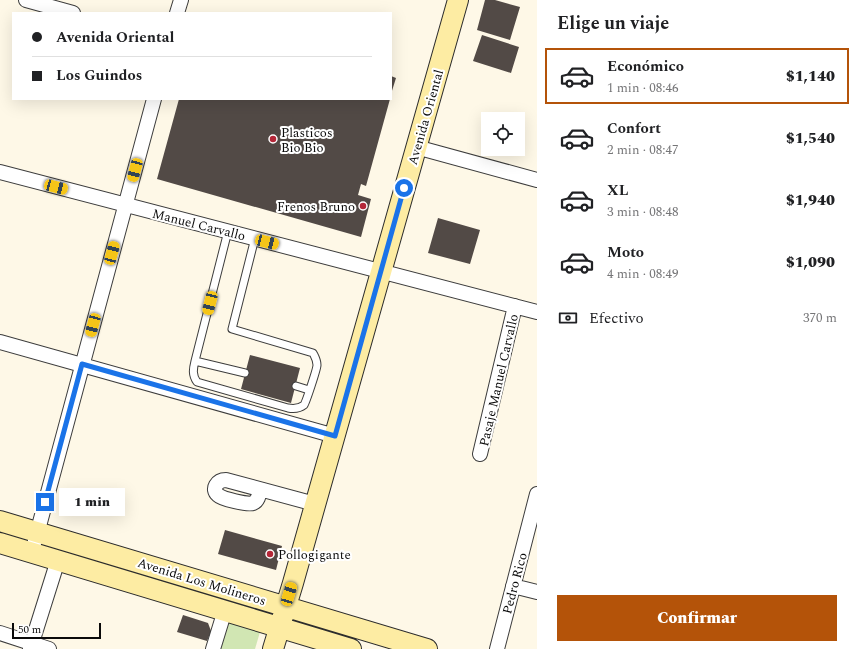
<!DOCTYPE html>
<html lang="es">
<head>
<meta charset="utf-8">
<style>
  body { margin:0; font-family:Spectral,serif; background:#f2f2f2; color:#202124; height:100vh; display:flex; flex-direction:column; font-size:15px; white-space:nowrap }
  * { box-sizing:border-box; margin:0 }
  p { font-size:13px; color:#757577 }
  .icon { flex:none; width:22px; height:22px; fill:none; stroke:currentColor; stroke-width:2; stroke-linecap:round; stroke-linejoin:round }
  .map { position:relative; flex:1; overflow:hidden }
  .panel { display:flex; flex-direction:column; background:#fff; width:320px }
  .panel>* { flex:none }
  .guide { position:absolute; left:12px; top:12px; width:380px; height:88px; border-radius:0px; box-shadow:0 4px 16px #0002; display:grid; align-content:center; height:88px; padding:0 20px; background:#fff }
  .tools { position:absolute; left:481px; top:112px; display:grid; gap:8px }
  .tools a { display:grid; place-items:center; width:44px; height:44px; border-radius:0px; background:#fff; box-shadow:0 4px 16px #0002; font-size:20px }
  .scale { position:absolute; left:12px; bottom:10px; width:89px; box-sizing:border-box; padding-left:4px; border:2px solid #0a0a0a; border-top:0; font-size:11px; line-height:14px; white-space:nowrap; color:#0a0a0a; -webkit-text-stroke:3px #fff; paint-order:stroke }
  .end { position:absolute; width:18px; height:18px; margin:-9px; border:5px solid #1a73e8; background:#fff; box-shadow:0 0 0 2px #fff }
  .from { border-radius:50% }
  .bubble { position:absolute; height:28px; border-radius:0px; background:#fff; box-shadow:0 4px 16px #0002; font-size:13px; font-weight:800; line-height:28px; text-align:center }
  .car { position:absolute; width:12px; height:24px; margin:-12px -6px; border-radius:5px; box-shadow:0 0 3px 1px #0007; background:linear-gradient(#f5c518 24%,#345 0 40%,#f5c518 0 76%,#345 0 86%,#f5c518 0) }
  .guide b { display:flex; align-items:center; gap:14px; height:38px; font-size:15px }
  .guide b+b { border-top:1px solid #e0e0e0 }
  .guide i { width:10px; height:10px; background:#202124 }
  ul { padding:0; list-style:none }
  li { display:flex; align-items:center; gap:12px; height:56px; margin:0 8px 6px; padding:0 12px; border:2px solid transparent; border-radius:0px }
  li div { flex:1 }
  li b { display:block; font-size:15px }
  li em { font-style:normal; font-weight:800 }
  li.selected { border-color:#b45309 }
  li>.icon { width:36px; height:36px; stroke-width:1.5 }
  h2 { padding:0 20px; font-size:18px; line-height:48px }
  .pay { display:flex; align-items:center; gap:10px; height:44px; padding:0 20px; font-size:15px }
  .pay p { margin-inline-start:auto }
  .primary-button { display:flex; gap:8px; margin-top:auto; padding:8px 20px }
  .primary-button a { flex:1; height:46px; border-radius:0px; background:#b45309; color:#fff; font-size:16px; font-weight:800; line-height:46px; text-align:center }
  main { display:flex; flex:1; min-height:0 }
  .map>svg:first-child { display:block }
  .green { fill:#d1e6b3 }
  .building { fill:#524a46 }
  .lines { fill:none; stroke-linecap:round; stroke-linejoin:round }
  .lane-casing { stroke:#3d3d3d; stroke-width:9 }
  .street-casing { stroke:#3d3d3d; stroke-width:16 }
  .secondary-casing { stroke:#2c2c2c; stroke-width:22 }
  .lane { stroke:#fff; stroke-width:7 }
  .street { stroke:#fff; stroke-width:14 }
  .secondary { stroke:#fdeca3; stroke-width:20 }
  .route { stroke:#1a73e8; stroke-width:5 }
  .poi-dot { fill:#b42738; stroke:#fff; stroke-width:1.5 }
  .labels { text-anchor:middle; stroke-width:4; stroke-linejoin:round; paint-order:stroke }
  .street-label { font-size:13px; fill:#0a0a0a; stroke:#fff }
  .poi-label { font-size:13px; fill:#0a0a0a; stroke:#fff; text-anchor:start }
</style>
</head>
<body>
<main>
<div class="map">
<svg width="537" height="649" viewBox="0 0 537 649">
  <rect width="100%" height="100%" fill="#fef8e7"/>
  <path class="green" d="M227 621 260 632 255 649H219Z"/>
  <path class="building" d="M485 0H495L520 7 510 40 477 30Z
    M482 35 519 47 511 73 473 61Z
    M391 76 396 78 391 94Z
    M179 99H390L366 186 361 184 358 195 371 199 361 237 157 179Z
    M438 218 480 230 470 264 428 253Z
    M250 355 300 368 291 403 241 389Z
    M225 530 282 546 276 570 218 554Z
    M183 615 208 623 211 631 207 641 177 632Z"/>
  <g class="lines">
    <g class="lane-casing">
      <path id="lane" d="M228 231 195 361C193 369 192 375 197 382L288 408C294 409 299 409 304 405 306 402 317 369 317 365 317 360 315 357 313 353L232 329 255 238
        M195 361 245 373
        M296 386 309 390"/>
    </g>
    <g class="street-casing">
      <path id="street" d="M26 0 73 13
        M177 13 181 0
        M416 147 537 180
        M0 172 537 312
        M0 342 335 436
        M480 454 515 306
        M260 490C259 495 258 501 253 503 248 505 222 499 218 495 211 489 217 480 226 480L315 504
        M35 541 154 99
        M513 586 537 592
        M0 633 49 649
        M30 649 58 560
        M213 649 225 610
        M497 649 537 494"/>
    </g>
    <g class="secondary-casing">
      <path id="secondary" d="M0 521 427 649
        M0 543 351 649
        M273 649 293 583 458 0"/>
    </g>
    <use href="#lane" class="lane"/>
    <use href="#street" class="street"/>
    <use href="#secondary" class="secondary"/>
  </g>
  <g class="lines">
    <path class="route" d="M45 502 82 364 335 436 404 188"/>
  </g>
  <g class="poi-dot">
    <circle cx="273" cy="139" r="4"/>
    <circle cx="363" cy="206" r="4"/>
    <circle cx="270" cy="554" r="4"/>
  </g>
  <g class="labels">
    <g class="street-label">
      <text transform="translate(425 117) rotate(-74)" y="5">Avenida Oriental</text>
      <text transform="translate(199 224) rotate(14)" y="5">Manuel Carvallo</text>
      <text transform="translate(498 380) rotate(-77)" y="5">Pasaje Manuel Carvallo</text>
      <text transform="translate(202 581) rotate(17)" y="5">Avenida Los Molineros</text>
      <text transform="translate(514 583) rotate(-75)" y="5">Pedro Rico</text>
    </g>
    <g class="poi-label">
      <text x="281" y="137">Plasticos<tspan x="281" dy="15">Bio Bio</tspan></text>
      <text x="355" y="211" text-anchor="end">Frenos Bruno</text>
      <text x="278" y="559">Pollogigante</text>
    </g>
  </g>
</svg>
<div class="tools">
<a><svg class="icon" aria-label="locate" viewBox="0 0 24 24"><circle cx="12" cy="12" r="6"/><path d="M12 2v4M12 18v4M2 12h4M18 12h4"/></svg></a>
</div>
<div class="scale">50 m</div>
<i class="end from" style="left:404px;top:188px"></i>
<i class="end" style="left:45px;top:502px"></i>
<div class="bubble" style="left:59px;top:488px;width:66px">1 min</div>
<i class="car" style="left:135px;top:170px;rotate:195deg"></i>
<i class="car" style="left:56px;top:187px;rotate:105deg"></i>
<i class="car" style="left:267px;top:242px;rotate:104deg"></i>
<i class="car" style="left:112px;top:253px;rotate:15deg"></i>
<i class="car" style="left:210px;top:303px;rotate:194deg"></i>
<i class="car" style="left:93px;top:325px;rotate:195deg"></i>
<i class="car" style="left:289px;top:594px;rotate:17deg"></i>
<div class="guide">
<b><i class="from"></i>Avenida Oriental</b>
<b><i></i>Los Guindos</b>
</div>
</div>
<section class="panel">
<h2>Elige un viaje</h2>
<ul>
<li class="selected"><svg class="icon" aria-label="car" viewBox="0 0 24 24"><path d="M5 17H2v-5l4-1 3-4h7l3 4 3 1v5h-3M9 17h6M6 11h13"/><circle cx="7" cy="17" r="2"/><circle cx="17" cy="17" r="2"/></svg><div><b>Económico</b><p>1 min · 08:46</p></div><em>$1,140</em></li>
<li><svg class="icon" aria-label="car" viewBox="0 0 24 24"><path d="M5 17H2v-5l4-1 3-4h7l3 4 3 1v5h-3M9 17h6M6 11h13"/><circle cx="7" cy="17" r="2"/><circle cx="17" cy="17" r="2"/></svg><div><b>Confort</b><p>2 min · 08:47</p></div><em>$1,540</em></li>
<li><svg class="icon" aria-label="car" viewBox="0 0 24 24"><path d="M5 17H2v-5l4-1 3-4h7l3 4 3 1v5h-3M9 17h6M6 11h13"/><circle cx="7" cy="17" r="2"/><circle cx="17" cy="17" r="2"/></svg><div><b>XL</b><p>3 min · 08:48</p></div><em>$1,940</em></li>
<li><svg class="icon" aria-label="car" viewBox="0 0 24 24"><path d="M5 17H2v-5l4-1 3-4h7l3 4 3 1v5h-3M9 17h6M6 11h13"/><circle cx="7" cy="17" r="2"/><circle cx="17" cy="17" r="2"/></svg><div><b>Moto</b><p>4 min · 08:49</p></div><em>$1,090</em></li>
</ul>
<div class="pay"><svg class="icon" aria-label="cash" viewBox="0 0 24 24"><path d="M3 7h18v10H3z"/><circle cx="12" cy="12" r="2"/></svg>Efectivo<p>370 m</p></div>
<div class="primary-button"><a>Confirmar</a></div>
</section>
</main>
</body>
</html>
